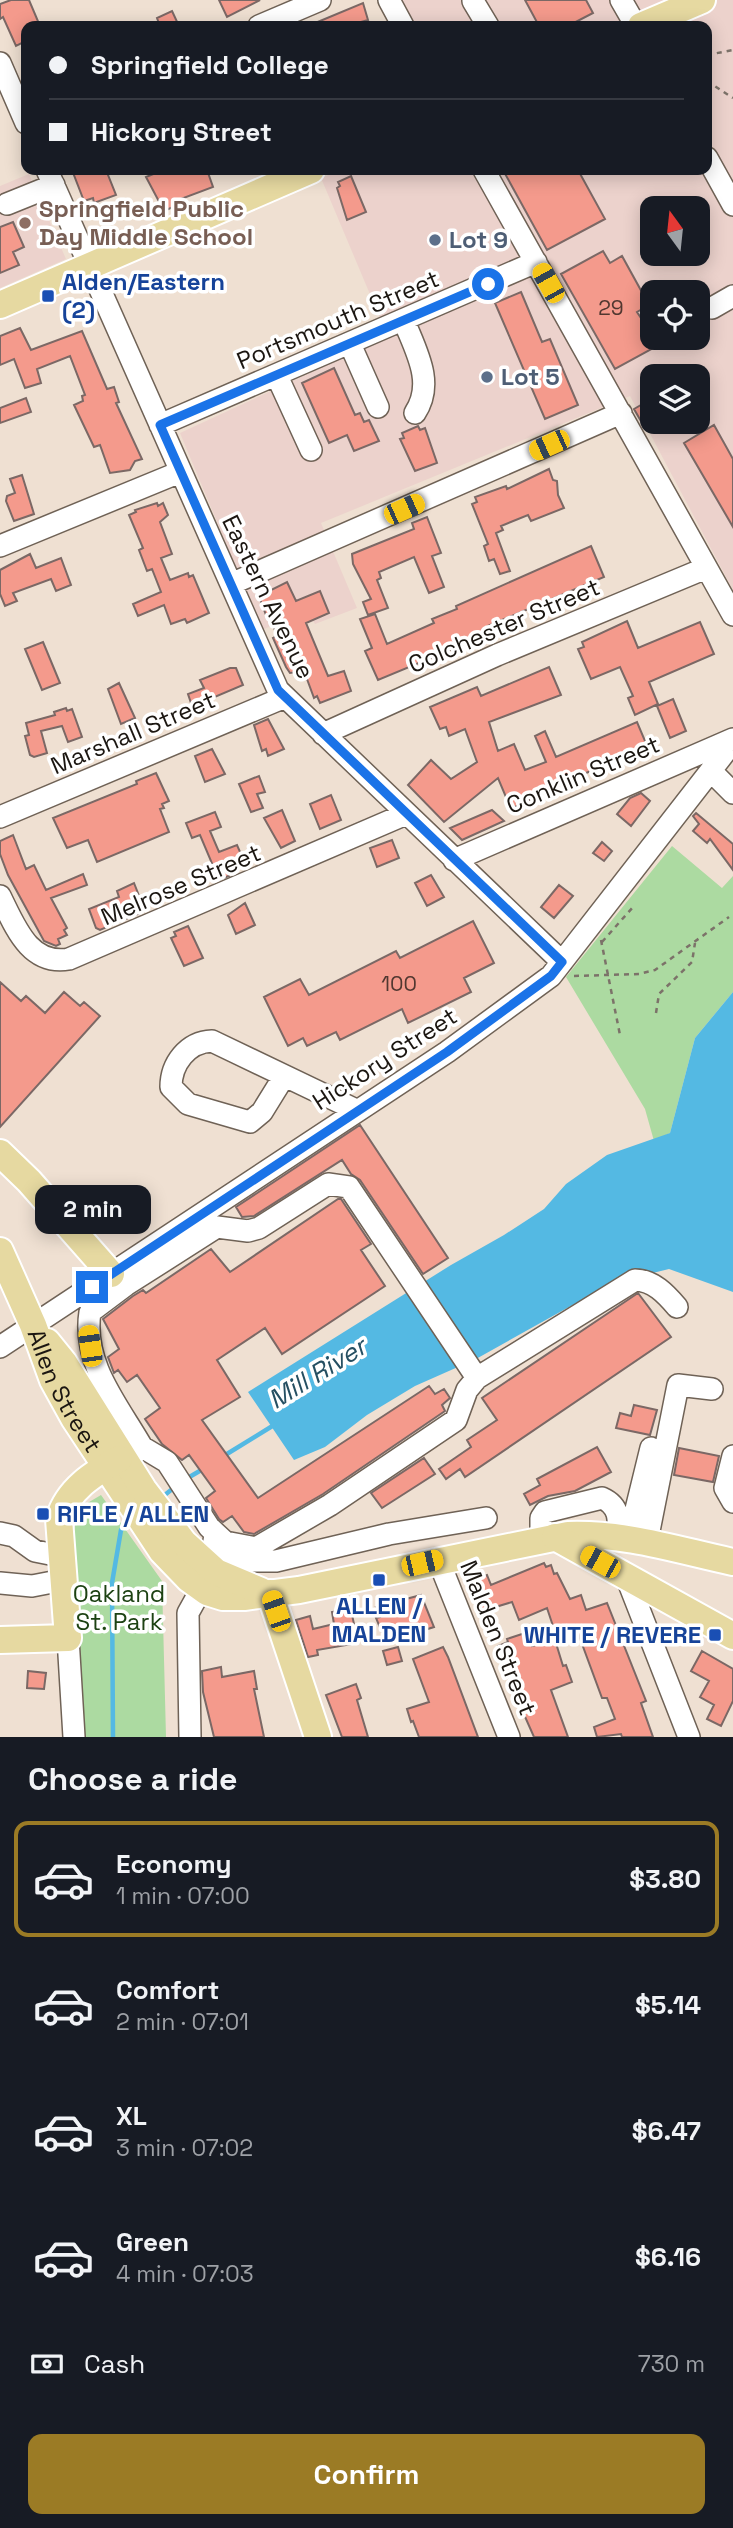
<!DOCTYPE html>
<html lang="en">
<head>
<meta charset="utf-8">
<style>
  body { margin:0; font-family:"Space Grotesk",sans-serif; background:#20242c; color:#f1f3f6; height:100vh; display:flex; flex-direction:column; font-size:26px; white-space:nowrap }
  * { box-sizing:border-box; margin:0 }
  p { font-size:23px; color:#9ea1a6 }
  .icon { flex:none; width:38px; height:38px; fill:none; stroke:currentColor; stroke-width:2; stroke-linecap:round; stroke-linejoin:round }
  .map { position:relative; height:1737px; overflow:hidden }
  .panel { display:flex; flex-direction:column; background:#171b24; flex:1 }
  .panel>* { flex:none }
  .hud { position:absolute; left:21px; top:21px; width:691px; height:154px; border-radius:14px; box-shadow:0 4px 18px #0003; display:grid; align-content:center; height:154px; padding:0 28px; background:#171b24 }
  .needle { width:46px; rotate:345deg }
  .tools { position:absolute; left:640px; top:196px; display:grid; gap:14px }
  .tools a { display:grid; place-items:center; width:70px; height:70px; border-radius:14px; background:#171b24; box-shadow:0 4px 18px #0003; font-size:35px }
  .end { position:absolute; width:32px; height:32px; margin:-16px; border:9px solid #1a73e8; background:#fff; box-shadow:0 0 0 4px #fff }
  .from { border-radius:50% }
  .bubble { position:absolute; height:49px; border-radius:14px; background:#171b24; box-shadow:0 4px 18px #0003; font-size:23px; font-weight:600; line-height:49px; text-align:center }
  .car { position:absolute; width:21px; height:42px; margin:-21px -10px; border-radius:9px; box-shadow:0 0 5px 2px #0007; background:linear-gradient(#f5c518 24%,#345 0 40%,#f5c518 0 76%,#345 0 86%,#f5c518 0) }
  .hud b { display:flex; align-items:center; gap:24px; height:66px; font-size:26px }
  .hud b+b { border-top:2px solid #363941 }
  .hud i { width:18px; height:18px; background:#f1f3f6 }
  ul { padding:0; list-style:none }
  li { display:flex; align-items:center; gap:21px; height:116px; margin:0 14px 10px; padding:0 14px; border:4px solid transparent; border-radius:14px }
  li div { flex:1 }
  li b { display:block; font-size:26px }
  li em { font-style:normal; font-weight:600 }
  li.on { border-color:#9b7b25 }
  li>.icon { width:63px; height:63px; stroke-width:1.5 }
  h2 { padding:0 28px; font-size:32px; line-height:84px }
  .pay { display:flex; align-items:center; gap:18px; height:77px; padding:0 28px; font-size:26px }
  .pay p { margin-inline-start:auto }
  .action { display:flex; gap:14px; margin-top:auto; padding:14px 28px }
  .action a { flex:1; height:80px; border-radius:14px; background:#9b7b25; color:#fff; font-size:28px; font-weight:600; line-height:80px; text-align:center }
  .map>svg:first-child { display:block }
  .education { fill:#ecd2cc; fill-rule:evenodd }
  .green { fill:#acdaa1 }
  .water { fill:#54b9e3 }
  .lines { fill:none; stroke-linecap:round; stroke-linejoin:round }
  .stream { stroke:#54b9e3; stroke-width:4.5 }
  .building { fill:#f49a8c; stroke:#7b6865; stroke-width:2 }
  .minor-casing { stroke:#6f6256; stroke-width:24 }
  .major-casing { stroke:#fff; stroke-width:30 }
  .path { stroke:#7c7269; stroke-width:2.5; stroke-dasharray:5 5; stroke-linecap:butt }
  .minor { stroke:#fff; stroke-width:21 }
  .major { stroke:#e6d9a1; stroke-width:26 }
  .route { stroke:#1a73e8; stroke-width:9 }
  .education-dot { fill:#8d6e63; stroke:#fff; stroke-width:2.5 }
  .service-dot { fill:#5c6f8a; stroke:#fff; stroke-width:2.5 }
  .transit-dot { fill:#1a4fb4; stroke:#fff; stroke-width:2.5 }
  .labels { text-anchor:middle; stroke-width:7; stroke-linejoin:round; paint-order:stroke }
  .number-label { font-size:21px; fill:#513730 }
  .education-label { font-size:24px; font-weight:bold; fill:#785e54; stroke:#fff; text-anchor:start }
  .service-label { font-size:24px; font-weight:bold; fill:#4e5e75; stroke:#fff; text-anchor:start }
  .transit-label { font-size:24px; font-weight:bold; fill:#164399; stroke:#fff; text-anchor:start }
  .street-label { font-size:24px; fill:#1b1611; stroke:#fff }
  .park-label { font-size:24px; fill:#1d4213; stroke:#fff }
  .water-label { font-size:26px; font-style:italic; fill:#254f62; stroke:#fff }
</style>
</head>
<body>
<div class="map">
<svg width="733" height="1737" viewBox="0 0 733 1737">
  <rect width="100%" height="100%" fill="#efe0d2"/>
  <path class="education" d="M400 0H733V590L630 396 321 523 357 608 315 624 306 611 262 630 180 433 388 337 321 178 341 170H707V26H415ZM653 208H698V254H653ZM653 292H698V338H653ZM653 376H698V422H653Z
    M29 174 66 259 0 288V186Z"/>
  <path class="green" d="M672 846 722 888 733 876V992L695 1038 670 1133 654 1141 645 1109 566 977Z
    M101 1495 162 1581 166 1737H83L70 1548 79 1508Z"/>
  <path class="water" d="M733 992V1292L669 1269 612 1283 476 1359 415 1386 367 1415 325 1447 294 1460 248 1392 451 1265 504 1235 544 1209 566 1184 607 1155 670 1133 695 1038Z"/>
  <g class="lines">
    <path class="stream" d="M222 1457 274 1425
      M186 1479 203 1469
      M161 1498 176 1486
      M113 1737 112 1583 121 1530 132 1521"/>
  </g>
  <path class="building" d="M11 0H29L40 26H26V41L16 46 3 17 0 19V4Z
    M219 0H260L227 17Z
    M525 0H586L593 13 568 26H539Z
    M363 3 368 20 347 26H308Z
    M172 11 179 26H160L157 18Z
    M72 170H106L116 195 94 203 93 198 84 201Z
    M163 170H207L213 187 178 200 180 204 164 211 146 177Z
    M503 170H578L605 219 547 250Z
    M351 176 366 212 347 220 337 188 340 186 338 182Z
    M13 222 24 247 13 252 19 265 0 273V227Z
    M603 251 610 263 622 256 649 305 637 312 659 345 615 369 561 274Z
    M521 292 542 342 550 339 578 405 545 419 495 303Z
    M20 328 31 350 82 331 107 389 114 387 119 402 116 403 142 459 135 461 130 470 110 473 100 445 94 447 74 405 83 401 82 396 85 395 70 356 37 369 41 383 25 388 14 359 0 365V336Z
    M334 368 355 415 360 413 364 422 369 420 379 441 354 451 347 435 329 443 302 383Z
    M26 398 31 412 0 423V408Z
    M653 398V417L642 423 634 409Z
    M714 425 733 459V527L684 443Z
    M418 426 420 430 425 428 437 463 415 471 400 439 404 438 402 433Z
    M549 469 553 480 557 481 558 495 564 508 531 521 528 515 501 526 503 530 496 533 510 571 500 574 494 559 489 561 484 546 488 544 472 504 477 502 475 497 506 486 507 489Z
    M22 475 34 514 14 521 6 501 7 496 15 493 10 479Z
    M157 503 158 506 163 503 168 515 160 522 172 554 161 558 170 580 188 573 189 577 193 575 209 613 187 623 185 619 171 624 164 605 138 616 133 604 161 592 152 569 147 571 139 550 143 548 129 515 136 512 135 510Z
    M427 517 441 553 432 556 444 587 429 593 414 557 379 572 381 578 377 580 388 608 368 615 363 602 371 599 353 564 352 554 414 529 412 523Z
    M591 546 604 577 488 626 482 630 484 636 378 680 365 651 372 648 360 619 375 614 387 644 434 623 432 619 457 609 456 606Z
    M30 554 36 568 61 558 71 585 56 591 51 579 13 593 17 601 5 606 0 594V570Z
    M287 582 296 601 320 591 329 613 306 623 328 676 344 671 351 691 320 703 317 696 314 698 304 671 290 673 286 667 273 638 277 636 269 614 266 615 260 599 266 597 265 593Z
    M627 621 638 648 700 622 714 654 649 682 658 704 635 715 628 698 633 696 620 667 591 679 578 649 584 647 582 642Z
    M43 642 60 683 42 690 25 649Z
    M549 667 561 695 489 722 498 751 514 744 525 770 546 762 535 736 545 731 556 757 637 722 648 748 586 773 511 809 498 778 444 822 408 785 431 760 451 779 477 762 465 729 449 736 446 727 440 729 430 707 477 687 481 696Z
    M230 668H236L243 685 205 701 207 707 194 712 188 694 204 688 200 680Z
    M119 683 135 718 121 724 108 689Z
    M673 699 686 731 670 738 657 706Z
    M66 708 67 711 72 709 82 737 68 742 62 726 41 731 47 753 34 757 30 755 25 736 29 735 26 723 55 715 54 712Z
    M268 719 284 749 268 756 266 749 262 751 254 725Z
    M212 749 225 774 205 782 195 756Z
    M156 773 169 801 162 804 164 808 160 809 169 832 97 862 88 840 67 848 53 818 137 784 136 781Z
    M259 776 265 792 257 794 263 808 251 812 239 784Z
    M641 793 650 801 631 826 617 814 630 798Z
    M331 795 341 820 320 829 310 804Z
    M282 810 295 841 281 848 264 818Z
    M492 810 504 821 462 840 450 828Z
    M215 812 221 827 210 831 219 852 237 845 244 861 226 869 229 876 219 880 200 835 192 838 186 823Z
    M696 813 733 844V870L710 839 707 843 693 831 699 824 693 816Z
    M13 835 26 869 34 865 46 890 83 874 87 885 51 898 67 928 64 930 67 935 58 939 60 944 56 946 44 941 8 875 0 854V841Z
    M392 840 399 858 377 867 370 848Z
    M602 842 612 851 604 861 593 853Z
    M431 875 444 897 427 906 415 883Z
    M134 883 145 911 100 930 96 928 89 909 119 897 117 891Z
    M559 885 573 896 554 918 541 907Z
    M245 903 255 925 236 934 228 915Z
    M473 921 494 963 464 978 471 992 408 1023 402 1009 340 1040 336 1032 307 1046 303 1038 288 1046 264 997 300 979 309 995 396 951 400 958Z
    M188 926 203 958 184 966 171 938 176 936 174 932Z
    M0 982 21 1001 26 996 45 1013 64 992 80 1006 84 1002 100 1016 0 1127Z
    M360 1125 448 1258 423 1274 360 1180 351 1174 342 1160 254 1216 242 1217 236 1207Z
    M338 1199H341L371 1244 361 1250 385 1286 282 1354 265 1328 217 1360 240 1397 202 1420 258 1498 429 1386 435 1394 444 1389 450 1398 442 1405 445 1411 323 1494 254 1534 244 1532 232 1516 223 1522 219 1519 206 1498 215 1491 189 1455 182 1460 162 1444 145 1419 160 1408 137 1375 127 1382 118 1370 114 1373 108 1357 119 1349 103 1319 133 1296 143 1290 146 1293 211 1249 230 1272Z
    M638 1293 671 1337 465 1477 460 1469 446 1479 439 1469 471 1447 467 1440 497 1420 482 1398Z
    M634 1405 657 1410 650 1435 616 1428 620 1413 631 1416Z
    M597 1447 611 1472 575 1491 548 1496 530 1505 524 1494 540 1485 537 1479Z
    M679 1448 719 1456 713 1482 674 1475Z
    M424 1458 435 1474 382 1508 371 1493Z
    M544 1563 546 1567 551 1565 554 1574 557 1573 570 1599 581 1595 586 1610 607 1603 646 1701 641 1703 653 1737H622L621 1734 597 1737 594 1727 615 1719 607 1698H602L575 1625 555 1632 547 1608 519 1620 512 1602 479 1612 469 1587 477 1584 475 1579 487 1575 491 1585Z
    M421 1595 434 1627 386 1642 376 1618 380 1617 376 1607Z
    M342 1610H351L358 1643 317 1650 318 1655 308 1657 296 1620 310 1616 313 1629 334 1624 332 1612Z
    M528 1632 532 1646 555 1640 563 1666 566 1665 572 1682 551 1690 568 1737H534L510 1683 498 1646 508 1642 507 1639Z
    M398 1647 402 1661 387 1665 383 1651Z
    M443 1647 448 1657 478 1737H419L413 1721 411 1722 407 1709 429 1702 413 1659Z
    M702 1651 733 1669V1701L721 1726 707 1719 714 1705 700 1697 709 1681 691 1671Z
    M221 1667 222 1677 254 1671 257 1689H254L264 1737H214L203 1692 202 1671Z
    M28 1671 46 1673 44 1689 27 1688Z
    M356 1684 361 1698 357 1700 368 1737H342L326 1695Z"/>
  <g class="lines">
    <g class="minor-casing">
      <path id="minor" d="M389 0 403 26
        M621 0 636 26
        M473 1 488 26
        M259 26 320 0
        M0 63 26 123
        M707 158 733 205
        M47 170 278 690 562 962
        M484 170 733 615
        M7 204 54 185
        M712 308 733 296
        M404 321C416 351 435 383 415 413
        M350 344 378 407
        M277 376 311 450
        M160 425 536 262
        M0 546 180 472
        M231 584 621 413
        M323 734 497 655 706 568
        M711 771 733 793
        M0 817 285 697
        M454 860 733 739
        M0 896C15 926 29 966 69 959L406 814
        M283 1078 262 1112 250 1122 188 1104 171 1087C171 1064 187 1042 212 1041L356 1110
        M0 1347 447 1052 551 976 733 742
        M142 1447C118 1405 82 1364 90 1312L126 1285 217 1227 248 1231 259 1228 328 1184 349 1187 477 1378
        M124 1456 142 1447 167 1462 209 1527 225 1542 256 1548 330 1505 456 1420 467 1390 477 1378 635 1280C653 1280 666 1294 677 1307
        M733 1456 725 1488 733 1502
        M0 1533 14 1536 35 1551 60 1556
        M215 1535 213 1547 229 1561H276L389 1534 486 1518
        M541 1538V1518L545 1512 602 1498C620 1506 619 1520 618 1537
        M629 1538 651 1448
        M647 1541 678 1385 712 1389
        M438 1559 509 1737
        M626 1576 689 1737
        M0 1583 32 1586 63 1580
        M68 1638 74 1737
        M190 1737 188 1613 208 1577"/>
    </g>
    <g class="major-casing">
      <g id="major">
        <path d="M641 26 702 0"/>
        <path d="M0 305 311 170"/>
        <path d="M0 1153 29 1181 111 1274"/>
        <path id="s1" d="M0 1251 33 1325 53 1380 74 1418 162 1551 189 1579 207 1592 223 1597H244L299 1590 568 1535C626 1533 677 1550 733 1562"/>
        <path d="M47 1342 64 1363 143 1489 184 1543 216 1572 261 1591"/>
        <path d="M555 1537 733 1636"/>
        <path d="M270 1593 318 1737"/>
        <path d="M0 1640 68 1638 59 1519C68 1489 93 1474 119 1459"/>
      </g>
    </g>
    <path class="path" d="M707 55 733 50
      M707 81 733 98
      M601 940 620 1035
      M602 942 633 907
      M574 976 639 974 655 970 729 917
      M656 1013 659 994 692 962 695 943"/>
    <use href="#minor" class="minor"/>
    <use href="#major" class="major"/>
  </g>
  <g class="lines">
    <path class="route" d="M92 1287 447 1052 551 976 562 962 278 690 160 425 488 284"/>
  </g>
  <circle class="education-dot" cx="25" cy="223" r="7"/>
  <g class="service-dot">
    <circle cx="435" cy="240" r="7"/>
    <circle cx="487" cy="377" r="7"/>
  </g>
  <g class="transit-dot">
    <rect x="41" y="289" width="14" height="14" rx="3.5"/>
    <rect x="36" y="1507" width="14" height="14" rx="3.5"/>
    <rect x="372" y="1573" width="14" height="14" rx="3.5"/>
    <rect x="708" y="1628" width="14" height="14" rx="3.5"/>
  </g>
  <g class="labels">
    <g class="number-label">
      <text x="611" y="315">29</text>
      <text x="399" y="991">100</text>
    </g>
    <g class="education-label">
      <text x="39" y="217">Springfield Public<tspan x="39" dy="28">Day Middle School</tspan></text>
    </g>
    <g class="service-label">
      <text x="449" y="248">Lot 9</text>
      <text x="501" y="385">Lot 5</text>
    </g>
    <g class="transit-label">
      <text x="62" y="290">Alden/Eastern<tspan x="62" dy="28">(2)</tspan></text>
      <text x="57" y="1522">RIFLE / ALLEN</text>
      <text x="379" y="1614" text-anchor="middle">ALLEN /<tspan x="379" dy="28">MALDEN</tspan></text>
      <text x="701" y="1643" text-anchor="end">WHITE / REVERE</text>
    </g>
    <g class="street-label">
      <text transform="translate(338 320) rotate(-23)" y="8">Portsmouth Street</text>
      <text transform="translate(268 597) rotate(64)" y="8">Eastern Avenue</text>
      <text transform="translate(504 626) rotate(-23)" y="8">Colchester Street</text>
      <text transform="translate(133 733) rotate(-23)" y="8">Marshall Street</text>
      <text transform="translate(583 775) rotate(-23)" y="8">Conklin Street</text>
      <text transform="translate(181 885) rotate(-23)" y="8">Melrose Street</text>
      <text transform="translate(385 1059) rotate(-33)" y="8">Hickory Street</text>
      <text dy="8" stroke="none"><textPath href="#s1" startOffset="154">Allen Street</textPath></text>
      <text transform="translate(498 1638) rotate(68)" y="8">Malden Street</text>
    </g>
    <g class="park-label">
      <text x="119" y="1602">Oakland<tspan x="119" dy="28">St. Park</tspan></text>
    </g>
    <g class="water-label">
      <text transform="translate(317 1373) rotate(-32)" y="9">Mill River</text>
    </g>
  </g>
</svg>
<div class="tools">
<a><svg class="needle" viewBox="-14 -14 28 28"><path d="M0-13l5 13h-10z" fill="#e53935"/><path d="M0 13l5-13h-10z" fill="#9ea1a6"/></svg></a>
<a><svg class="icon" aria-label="locate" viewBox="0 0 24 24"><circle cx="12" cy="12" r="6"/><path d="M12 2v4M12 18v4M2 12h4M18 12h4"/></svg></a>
<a><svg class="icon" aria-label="layers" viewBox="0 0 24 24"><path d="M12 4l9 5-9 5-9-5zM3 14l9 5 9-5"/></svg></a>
</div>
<i class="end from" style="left:488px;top:284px"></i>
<i class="end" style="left:92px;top:1287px"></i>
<div class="bubble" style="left:35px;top:1185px;width:116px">2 min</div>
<i class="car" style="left:548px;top:283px;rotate:331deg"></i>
<i class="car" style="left:549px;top:445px;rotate:246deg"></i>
<i class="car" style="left:404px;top:509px;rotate:66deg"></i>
<i class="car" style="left:90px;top:1346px;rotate:352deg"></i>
<i class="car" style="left:600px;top:1562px;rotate:299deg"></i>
<i class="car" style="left:422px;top:1563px;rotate:77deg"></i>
<i class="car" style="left:276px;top:1611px;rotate:341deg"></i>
<div class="hud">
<b><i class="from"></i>Springfield College</b>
<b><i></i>Hickory Street</b>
</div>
</div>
<section class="panel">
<h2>Choose a ride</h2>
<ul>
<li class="on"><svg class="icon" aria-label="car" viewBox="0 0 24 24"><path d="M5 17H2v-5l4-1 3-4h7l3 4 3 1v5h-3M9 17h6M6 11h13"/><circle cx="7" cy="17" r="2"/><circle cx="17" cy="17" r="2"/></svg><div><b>Economy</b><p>1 min · 07:00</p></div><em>$3.80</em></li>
<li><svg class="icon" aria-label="car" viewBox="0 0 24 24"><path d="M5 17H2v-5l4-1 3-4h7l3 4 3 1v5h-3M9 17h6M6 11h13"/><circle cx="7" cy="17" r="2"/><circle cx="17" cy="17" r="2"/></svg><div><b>Comfort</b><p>2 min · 07:01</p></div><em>$5.14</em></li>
<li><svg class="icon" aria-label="car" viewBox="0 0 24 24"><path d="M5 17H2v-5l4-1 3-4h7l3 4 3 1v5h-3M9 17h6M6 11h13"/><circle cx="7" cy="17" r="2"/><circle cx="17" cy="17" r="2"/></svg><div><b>XL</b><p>3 min · 07:02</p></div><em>$6.47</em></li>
<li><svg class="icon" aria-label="car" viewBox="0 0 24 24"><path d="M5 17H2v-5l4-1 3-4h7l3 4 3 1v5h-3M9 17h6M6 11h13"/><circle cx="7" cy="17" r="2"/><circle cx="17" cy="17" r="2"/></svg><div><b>Green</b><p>4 min · 07:03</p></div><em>$6.16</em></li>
</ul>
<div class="pay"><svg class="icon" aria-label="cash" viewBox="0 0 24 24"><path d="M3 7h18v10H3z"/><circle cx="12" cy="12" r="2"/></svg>Cash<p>730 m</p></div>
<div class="action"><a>Confirm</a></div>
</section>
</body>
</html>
